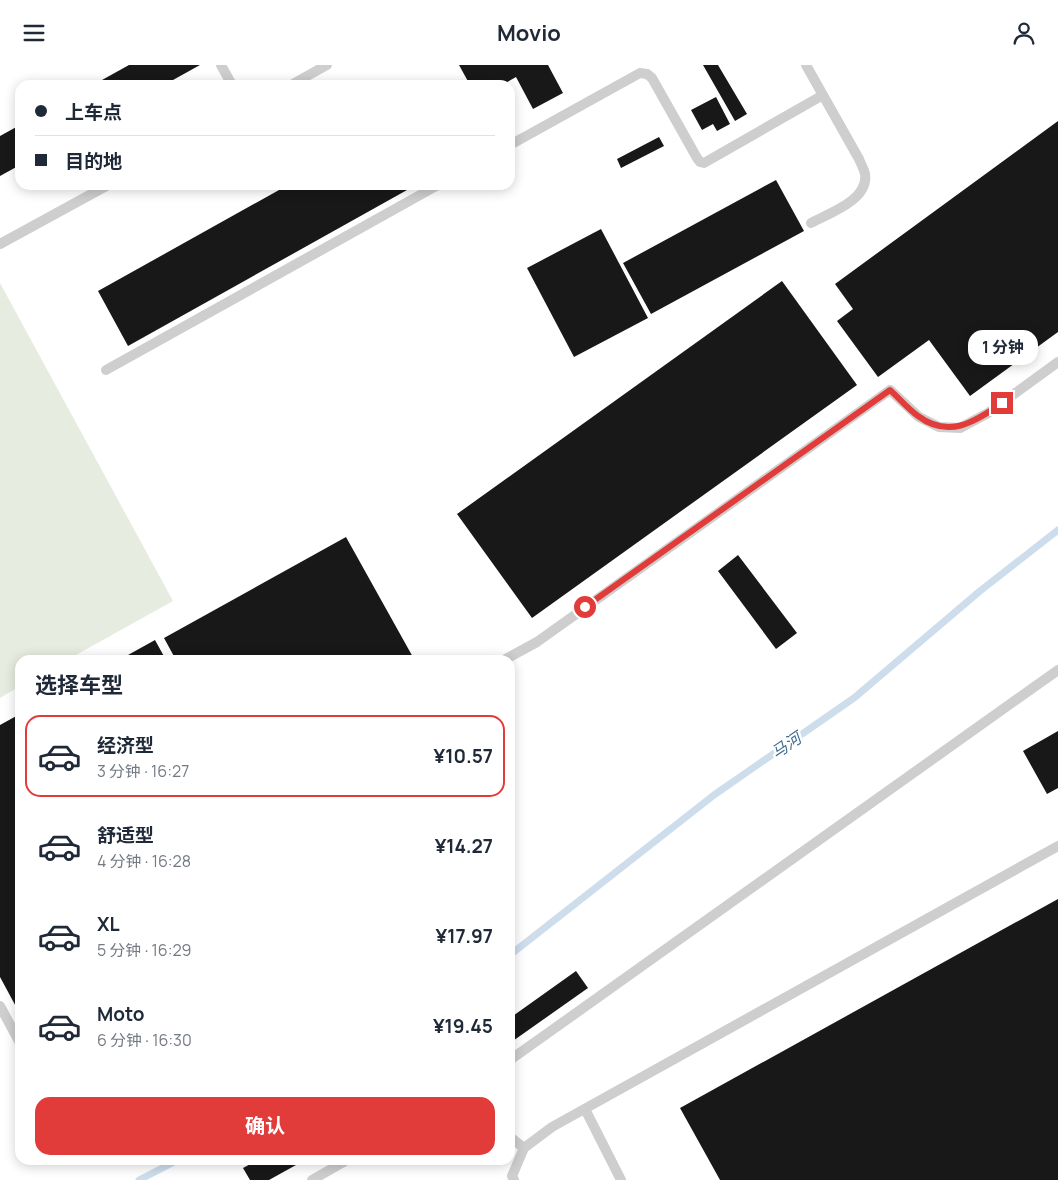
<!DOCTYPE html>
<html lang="zh">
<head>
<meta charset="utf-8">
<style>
  body { margin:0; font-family:Manrope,"Noto Sans SC",sans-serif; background:#f6f6f7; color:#1f2937; height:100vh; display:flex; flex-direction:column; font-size:19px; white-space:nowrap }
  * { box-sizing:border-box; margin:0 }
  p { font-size:16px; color:#747a83 }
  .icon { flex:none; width:28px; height:28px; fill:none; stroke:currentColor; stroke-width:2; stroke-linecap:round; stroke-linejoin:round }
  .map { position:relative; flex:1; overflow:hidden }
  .details { position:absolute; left:15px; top:590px; width:500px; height:510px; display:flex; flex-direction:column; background:#fff; border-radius:15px; box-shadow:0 2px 12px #0003 }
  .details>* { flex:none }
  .top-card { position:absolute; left:15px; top:15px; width:500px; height:110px; border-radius:15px; box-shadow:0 2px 12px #0003; display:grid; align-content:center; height:110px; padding:0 20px; background:#fff }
  .end { position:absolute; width:22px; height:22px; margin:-11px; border:6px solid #e13c3a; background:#fff; box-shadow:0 0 0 2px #fff }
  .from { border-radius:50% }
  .bubble { position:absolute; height:35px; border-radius:15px; background:#fff; box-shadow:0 2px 12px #0003; font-size:16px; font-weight:700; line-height:35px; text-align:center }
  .top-card b { display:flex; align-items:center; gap:18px; height:48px; font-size:19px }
  .top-card b+b { border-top:1px solid #e0e1e3 }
  .top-card i { width:12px; height:12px; background:#1f2937 }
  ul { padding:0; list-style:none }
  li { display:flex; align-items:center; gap:15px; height:82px; margin:0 10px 8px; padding:0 10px; border:2px solid transparent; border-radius:15px }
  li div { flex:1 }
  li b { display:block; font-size:19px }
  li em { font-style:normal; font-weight:700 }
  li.on { border-color:#e13c3a }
  li>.icon { width:45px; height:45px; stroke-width:1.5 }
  h2 { padding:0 20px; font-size:22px; line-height:60px }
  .cta { display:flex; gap:10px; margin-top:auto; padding:10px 20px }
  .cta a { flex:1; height:58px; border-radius:15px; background:#e13c3a; color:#fff; font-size:20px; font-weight:700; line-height:58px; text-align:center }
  header { display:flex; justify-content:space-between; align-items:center; height:65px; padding:0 20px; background:#fff; font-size:22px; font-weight:700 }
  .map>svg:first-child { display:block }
  .green { fill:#e6ede0 }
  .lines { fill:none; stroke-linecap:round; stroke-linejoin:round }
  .stream { stroke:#cdddec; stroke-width:7 }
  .building { fill:#181818 }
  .lane { stroke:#cecece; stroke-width:10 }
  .route { stroke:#e13c3a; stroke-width:6 }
  .labels { text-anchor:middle; stroke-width:5; stroke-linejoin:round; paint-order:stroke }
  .water-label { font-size:16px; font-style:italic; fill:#406b92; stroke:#fff }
</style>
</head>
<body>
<header><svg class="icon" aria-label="menu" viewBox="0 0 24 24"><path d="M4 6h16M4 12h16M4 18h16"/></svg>Movio<svg class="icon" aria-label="person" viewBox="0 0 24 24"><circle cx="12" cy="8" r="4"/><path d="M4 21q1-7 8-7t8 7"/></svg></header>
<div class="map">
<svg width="1058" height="1115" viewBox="0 0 1058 1115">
  <rect width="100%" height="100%" fill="#fff"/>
  <path class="green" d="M0 218 173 536 67 595H20V621L0 633Z"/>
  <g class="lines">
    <path class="stream" d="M510 890 714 730 854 633 980 526 1058 465
      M139 1115 178 1095"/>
  </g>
  <path class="building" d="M129 0H200L164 20H93Z
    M459 0H548L563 28 533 44 516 12 502 20H470Z
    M703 0H718L747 49 735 56Z
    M716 32 730 59 717 66 713 59 702 65 691 45Z
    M1058 56V267L970 331 929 275 878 312 837 256 853 244 835 219Z
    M20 60V100L0 111V71Z
    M659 72 664 81 621 103 617 94Z
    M776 115 804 166 651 249 623 198Z
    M288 120H416L128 281 98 226Z
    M601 164 648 253 574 292 527 203Z
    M782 216 857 320 532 553 457 449Z
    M346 472 414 594 176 595 164 573Z
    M738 490 797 568 776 584 718 506Z
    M155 575 166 595H119Z
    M20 649V949L0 912V660Z
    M1058 666V723L1047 729 1023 686Z
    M1058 834V1115H720L680 1043Z
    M576 906 588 923 510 978V953Z
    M258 1095H305L269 1115H250L243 1103Z"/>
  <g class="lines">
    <path class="lane" d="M221 0 232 20
      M806 0 859 94C861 99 864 104 865 109 869 135 829 148 811 158
      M291 20 327 0
      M510 80 640 8 647 9 652 13 697 93 700 97 704 98 823 30
      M0 179 108 120
      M106 305 438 120
      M504 595 537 577 890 325 919 352 939 362 960 363 988 348 1058 297
      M0 941 20 978
      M510 995 1058 605
      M585 1044 621 1115
      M510 1072 524 1083
      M312 1115 347 1095
      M514 1115 512 1111 524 1083 552 1062 1058 781"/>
  </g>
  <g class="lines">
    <path class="route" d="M585 542 890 325C899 333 908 344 918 351 949 374 975 357 1002 338"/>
  </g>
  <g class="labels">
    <g class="water-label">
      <text transform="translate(786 680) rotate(-34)" y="6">马河</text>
    </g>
  </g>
</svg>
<i class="end from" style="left:585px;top:542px"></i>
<i class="end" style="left:1002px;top:338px"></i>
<div class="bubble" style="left:968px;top:265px;width:70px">1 分钟</div>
<div class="top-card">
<b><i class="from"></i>上车点</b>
<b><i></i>目的地</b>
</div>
<section class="details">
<h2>选择车型</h2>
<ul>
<li class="on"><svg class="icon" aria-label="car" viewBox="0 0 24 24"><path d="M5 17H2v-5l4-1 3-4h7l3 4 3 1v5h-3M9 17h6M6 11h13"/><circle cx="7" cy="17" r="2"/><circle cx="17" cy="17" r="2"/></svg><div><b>经济型</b><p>3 分钟 · 16:27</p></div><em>¥10.57</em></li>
<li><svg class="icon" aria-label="car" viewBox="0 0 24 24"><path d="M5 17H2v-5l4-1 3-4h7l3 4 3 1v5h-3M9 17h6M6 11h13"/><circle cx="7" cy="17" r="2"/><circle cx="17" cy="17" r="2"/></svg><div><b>舒适型</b><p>4 分钟 · 16:28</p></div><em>¥14.27</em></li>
<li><svg class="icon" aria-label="car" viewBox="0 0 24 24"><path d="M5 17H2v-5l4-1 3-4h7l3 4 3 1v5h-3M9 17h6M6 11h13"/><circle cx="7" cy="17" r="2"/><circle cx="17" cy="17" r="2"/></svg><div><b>XL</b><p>5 分钟 · 16:29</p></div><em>¥17.97</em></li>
<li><svg class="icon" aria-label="car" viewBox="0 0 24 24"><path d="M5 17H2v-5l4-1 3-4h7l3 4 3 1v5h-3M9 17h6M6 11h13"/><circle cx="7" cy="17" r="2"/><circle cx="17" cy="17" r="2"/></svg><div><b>Moto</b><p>6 分钟 · 16:30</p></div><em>¥19.45</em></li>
</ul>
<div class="cta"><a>确认</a></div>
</section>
</div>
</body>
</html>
